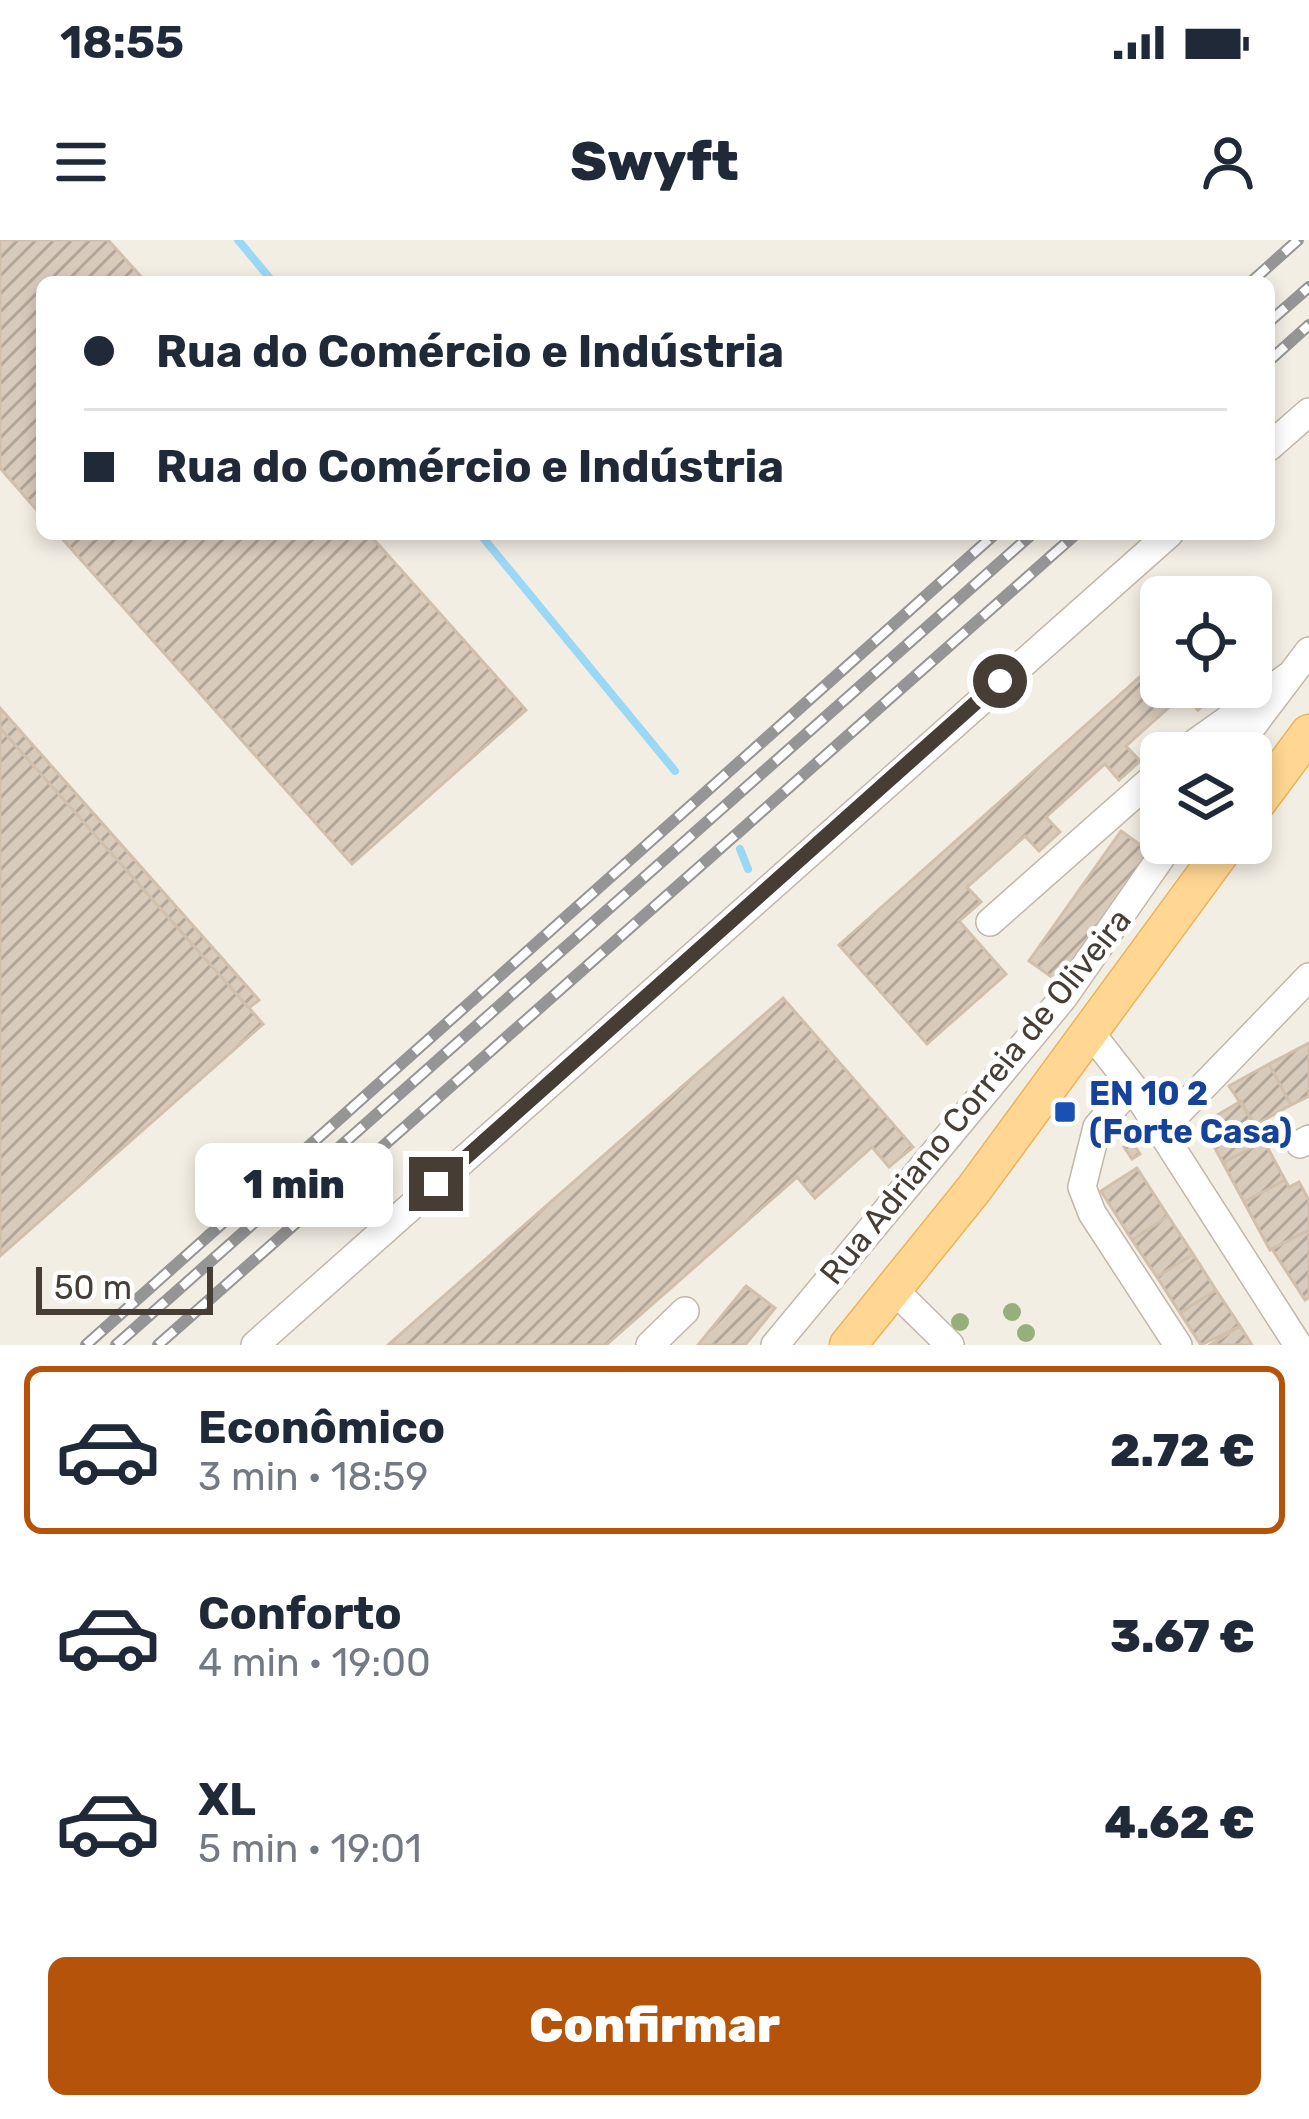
<!DOCTYPE html>
<html lang="pt">
<head>
<meta charset="utf-8">
<style>
  body { margin:0; font-family:Rubik,sans-serif; background:#f2f2f3; color:#1f2937; height:100vh; display:flex; flex-direction:column; font-size:45px; white-space:nowrap }
  * { box-sizing:border-box; margin:0 }
  p { font-size:39px; color:#747a83 }
  .icon { flex:none; width:66px; height:66px; fill:none; stroke:currentColor; stroke-width:2; stroke-linecap:round; stroke-linejoin:round }
  .map { position:relative; height:1105px; overflow:hidden }
  .panel { display:flex; flex-direction:column; background:#fff; flex:1 }
  .panel>* { flex:none }
  .banner { position:absolute; left:36px; top:36px; width:1239px; height:264px; border-radius:18px; box-shadow:0 6px 18px #0003; display:grid; align-content:center; height:264px; padding:0 48px; background:#fff }
  .buttons { position:absolute; left:1140px; top:336px; display:grid; gap:24px }
  .buttons a { display:grid; place-items:center; width:132px; height:132px; border-radius:18px; background:#fff; box-shadow:0 6px 18px #0003; font-size:60px }
  .scale { position:absolute; left:36px; bottom:30px; width:177px; box-sizing:border-box; padding-left:12px; border:6px solid #463d34; border-top:0; font-size:33px; line-height:42px; white-space:nowrap; color:#463d34; -webkit-text-stroke:9px #fff; paint-order:stroke }
  .end { position:absolute; width:54px; height:54px; margin:-27px; border:15px solid #463d34; background:#fff; box-shadow:0 0 0 6px #fff }
  .from { border-radius:50% }
  .bubble { position:absolute; height:84px; border-radius:18px; background:#fff; box-shadow:0 6px 18px #0003; font-size:39px; font-weight:800; line-height:84px; text-align:center }
  .banner b { display:flex; align-items:center; gap:42px; height:114px; font-size:45px }
  .banner b+b { border-top:3px solid #e0e1e3 }
  .banner i { width:30px; height:30px; background:#1f2937 }
  ul { padding:21px 0 0; list-style:none }
  li { display:flex; align-items:center; gap:36px; height:168px; margin:0 24px 18px; padding:0 24px; border:6px solid transparent; border-radius:18px }
  li div { flex:1 }
  li b { display:block; font-size:45px }
  li em { font-style:normal; font-weight:800 }
  li.current { border-color:#b45309 }
  li>.icon { width:108px; height:108px; stroke-width:1.5 }
  .button { display:flex; gap:24px; margin-top:auto; padding:24px 48px }
  .button a { flex:1; height:138px; border-radius:18px; background:#b45309; color:#fff; font-size:48px; font-weight:800; line-height:138px; text-align:center }
  .status { display:flex; justify-content:space-between; align-items:center; height:84px; padding:0 60px; background:#fff; direction:ltr }
  .status svg { height:33px; fill:currentColor }
  header { display:flex; justify-content:space-between; align-items:center; height:156px; padding:0 48px; background:#fff; font-size:54px; font-weight:800 }
  .map>svg:first-child { display:block }
  .lines { fill:none; stroke-linecap:round; stroke-linejoin:round }
  .stream { stroke:#9bd8f5; stroke-width:8 }
  .building { fill:url(#building-hatch); stroke:#d1bfac; stroke-width:3 }
  .minor-casing { stroke:#c2b7a9; stroke-width:30 }
  .major-casing { stroke:#ecb45a; stroke-width:39 }
  .minor { stroke:#fff; stroke-width:27 }
  .major { stroke:#ffd792; stroke-width:36 }
  .rail-casing { stroke:#959595; stroke-width:12 }
  .rail { stroke:#fff; stroke-width:8; stroke-dasharray:22; stroke-linecap:butt }
  .tree { fill:#97af7a }
  .route { stroke:#463d34; stroke-width:15 }
  .transit-dot { fill:#1a4fb4; stroke:#fff; stroke-width:4.5 }
  .labels { text-anchor:middle; stroke-width:10; stroke-linejoin:round; paint-order:stroke }
  .transit-label { font-size:33px; font-weight:bold; fill:#164399; stroke:#fff; text-anchor:start }
  .street-label { font-size:33px; fill:#463d34; stroke:#fff }
</style>
</head>
<body>
<div class="status"><b>18:55</b><svg viewBox="0 0 49 12"><path d="M0 12V9h3v3zM5 12V6h3v6zM10 12V3h3v9zM15 12V0h3v12zM26 1h20v11H26zM47 4h2v5h-2z"/></svg></div>
<header><svg class="icon" aria-label="menu" viewBox="0 0 24 24"><path d="M4 6h16M4 12h16M4 18h16"/></svg>Swyft<svg class="icon" aria-label="person" viewBox="0 0 24 24"><circle cx="12" cy="8" r="4"/><path d="M4 21q1-7 8-7t8 7"/></svg></header>
<div class="map">
<svg width="1309" height="1105" viewBox="0 0 1309 1105">
  <defs>
    <pattern id="building-hatch" width="6" height="6" patternUnits="userSpaceOnUse" patternTransform="scale(3)"><rect width="6" height="6" fill="#d9cbbc"/><path d="M-1 1l2-2M0 6l6-6M5 7l2-2" fill="none" stroke="#b2a69a"/></pattern>
  </defs>
  <rect width="100%" height="100%" fill="#f3eee4"/>
  <g class="lines">
    <path class="stream" d="M238 0 273 42
      M480 294 675 531
      M740 609 748 629"/>
  </g>
  <path class="building" d="M0 0H108L146 42H42V276L0 228Z
    M58 294H369L526 470 352 624Z
    M1251 368 1264 383 1251 395Z
    M1161 418V447L1220 450 1198 470 1184 454 1126 506 1140 521 1119 540 1105 524 1046 577 1060 592 1039 611 1025 596 967 647 981 662 959 681 1006 734 927 804 839 705Z
    M0 468 259 760 249 768 0 488Z
    M0 488 263 784 0 1016Z
    M1121 591 1152 613 1060 743 1029 721Z
    M783 758 913 907 889 927 872 907 815 958 797 937 606 1105H388Z
    M1309 803V856L1291 865 1269 824Z
    M1269 824 1291 865 1255 885 1229 846Z
    M1241 861 1264 901 1223 923 1202 884Z
    M1264 901 1285 940 1244 962 1223 923Z
    M1132 902 1140 914 1132 919 1124 907Z
    M1137 928 1168 976 1132 1000 1101 951Z
    M1285 940 1289 947 1299 942 1309 960V990L1270 1010 1244 962Z
    M1168 976 1193 1014 1157 1037 1132 1000Z
    M1309 990V1057L1305 1060 1272 1009Z
    M1193 1014 1216 1050 1180 1073 1157 1037Z
    M746 1046 775 1068 745 1105H698Z
    M1216 1050 1240 1086 1201 1105 1180 1073Z
    M1240 1086 1252 1105H1210Z"/>
  <g class="lines">
    <g class="minor-casing">
      <path id="minor" d="M1269 207 1309 172
        M1181 513 1289 436
        M1232 513 1309 411
        M990 682 1161 531
        M1090 792 1132 846 1298 1105
        M1132 846 1097 887 1082 947 1092 973 1178 1105
        M1161 890 1309 737
        M1300 904 1309 899
        M894 1050 950 1105
        M255 1105 1169 294
        M650 1105 685 1071
        M775 1105 1063 758 1171 603"/>
    </g>
    <g class="major-casing">
      <path id="major" d="M1251 571 1309 493
        M848 1105 974 949 1228 603"/>
    </g>
    <use href="#minor" class="minor"/>
    <use href="#major" class="major"/>
    <g class="rail-casing">
      <path id="rail" d="M1251 42 1298 0
        M1269 82 1309 47
        M1269 121 1309 85
        M86 1105 995 294
        M116 1105 1032 294
        M158 1105 1076 294"/>
    </g>
    <use href="#rail" class="rail"/>
  </g>
  <g class="tree">
    <circle cx="1012" cy="1072" r="9"/>
    <circle cx="960" cy="1082" r="9"/>
    <circle cx="1026" cy="1093" r="9"/>
  </g>
  <g class="lines">
    <path class="route" d="M436 944 1000 441"/>
  </g>
  <rect class="transit-dot" x="1053" y="860" width="24" height="24" rx="6"/>
  <g class="labels">
    <g class="transit-label">
      <text x="1089" y="865">EN 10 2<tspan x="1089" dy="38">(Forte Casa)</tspan></text>
    </g>
    <g class="street-label">
      <text transform="translate(975 856) rotate(-51)" y="12">Rua Adriano Correia de Oliveira</text>
    </g>
  </g>
</svg>
<div class="buttons">
<a><svg class="icon" aria-label="locate" viewBox="0 0 24 24"><circle cx="12" cy="12" r="6"/><path d="M12 2v4M12 18v4M2 12h4M18 12h4"/></svg></a>
<a><svg class="icon" aria-label="layers" viewBox="0 0 24 24"><path d="M12 4l9 5-9 5-9-5zM3 14l9 5 9-5"/></svg></a>
</div>
<div class="scale">50 m</div>
<i class="end from" style="left:1000px;top:441px"></i>
<i class="end" style="left:436px;top:944px"></i>
<div class="bubble" style="left:195px;top:903px;width:198px">1 min</div>
<div class="banner">
<b><i class="from"></i>Rua do Comércio e Indústria</b>
<b><i></i>Rua do Comércio e Indústria</b>
</div>
</div>
<section class="panel">
<ul>
<li class="current"><svg class="icon" aria-label="car" viewBox="0 0 24 24"><path d="M5 17H2v-5l4-1 3-4h7l3 4 3 1v5h-3M9 17h6M6 11h13"/><circle cx="7" cy="17" r="2"/><circle cx="17" cy="17" r="2"/></svg><div><b>Econômico</b><p>3 min · 18:59</p></div><em>2.72 €</em></li>
<li><svg class="icon" aria-label="car" viewBox="0 0 24 24"><path d="M5 17H2v-5l4-1 3-4h7l3 4 3 1v5h-3M9 17h6M6 11h13"/><circle cx="7" cy="17" r="2"/><circle cx="17" cy="17" r="2"/></svg><div><b>Conforto</b><p>4 min · 19:00</p></div><em>3.67 €</em></li>
<li><svg class="icon" aria-label="car" viewBox="0 0 24 24"><path d="M5 17H2v-5l4-1 3-4h7l3 4 3 1v5h-3M9 17h6M6 11h13"/><circle cx="7" cy="17" r="2"/><circle cx="17" cy="17" r="2"/></svg><div><b>XL</b><p>5 min · 19:01</p></div><em>4.62 €</em></li>
</ul>
<div class="button"><a>Confirmar</a></div>
</section>
</body>
</html>
